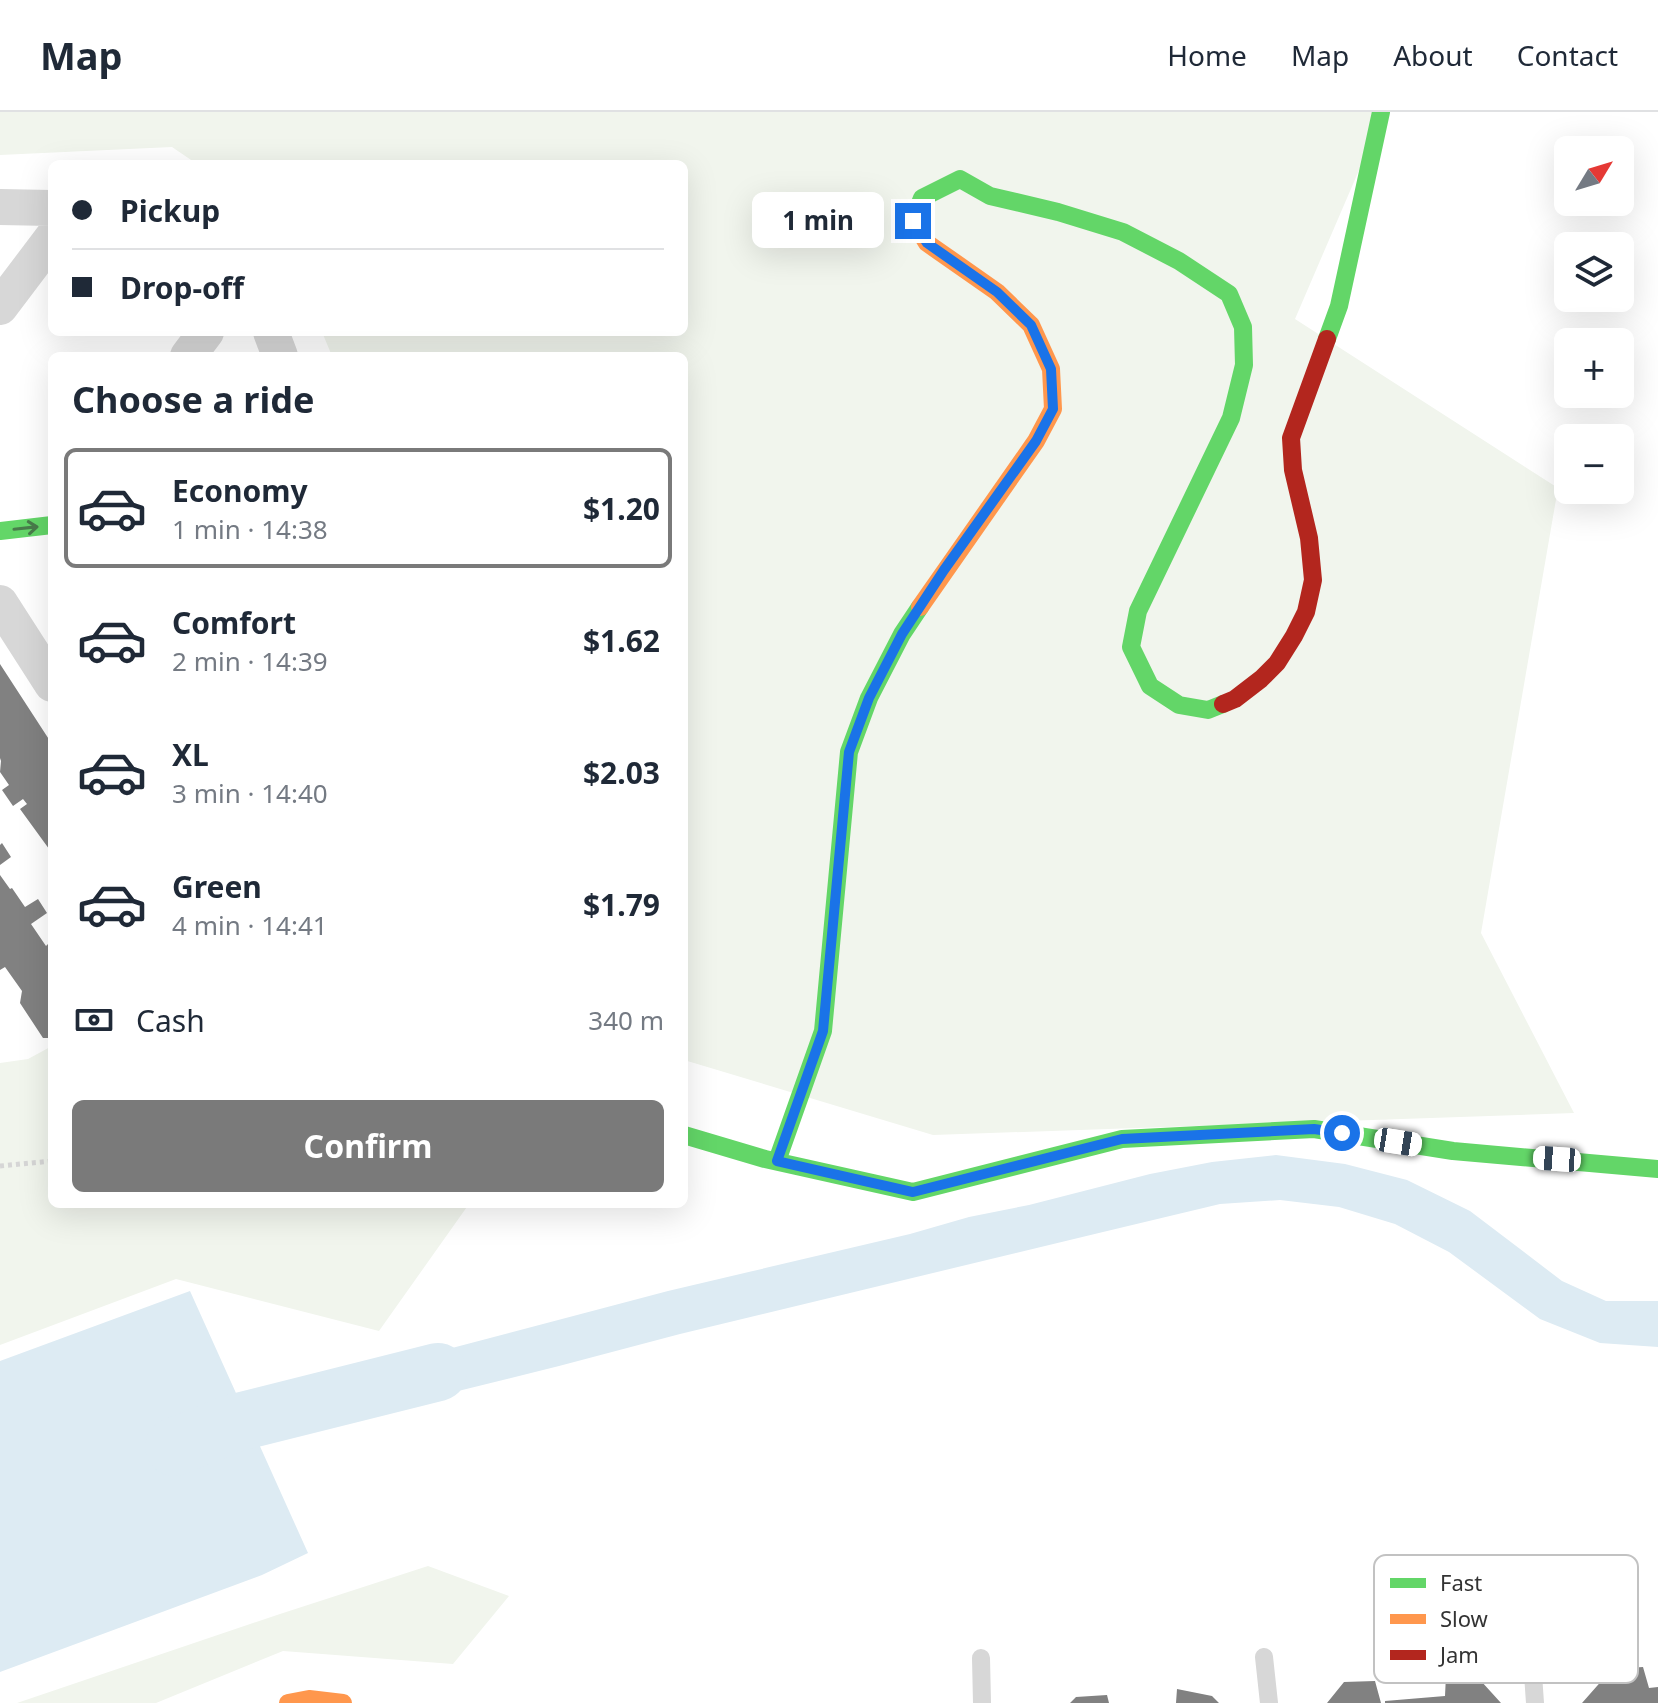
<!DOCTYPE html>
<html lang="en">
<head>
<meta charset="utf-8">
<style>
  body { margin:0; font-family:"Noto Sans",sans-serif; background:#f2f2f3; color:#1f2937; height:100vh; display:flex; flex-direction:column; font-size:30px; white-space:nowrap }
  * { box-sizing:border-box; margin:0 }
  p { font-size:26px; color:#747a83 }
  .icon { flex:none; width:44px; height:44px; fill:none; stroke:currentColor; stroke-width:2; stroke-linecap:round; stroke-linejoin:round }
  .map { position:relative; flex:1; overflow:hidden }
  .drawer { position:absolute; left:48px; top:240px; width:640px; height:856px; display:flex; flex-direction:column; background:#fff; border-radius:12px; box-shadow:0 8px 32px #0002 }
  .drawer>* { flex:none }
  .banner { position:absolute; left:48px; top:48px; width:640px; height:176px; border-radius:12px; box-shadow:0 8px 32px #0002; display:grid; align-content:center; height:176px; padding:0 24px; background:#fff }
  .needle { width:52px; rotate:52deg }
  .tools { position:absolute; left:1554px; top:24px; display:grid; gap:16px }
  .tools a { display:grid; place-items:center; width:80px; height:80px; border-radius:12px; background:#fff; box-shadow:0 8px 32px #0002; font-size:40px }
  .end { position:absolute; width:36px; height:36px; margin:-18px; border:10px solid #1a73e8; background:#fff; box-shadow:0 0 0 4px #fff }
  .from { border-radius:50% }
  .bubble { position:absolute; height:56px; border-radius:12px; background:#fff; box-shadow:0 8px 32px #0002; font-size:26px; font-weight:700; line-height:56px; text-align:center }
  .car { position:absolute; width:24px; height:48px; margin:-24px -12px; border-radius:10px; box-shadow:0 0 6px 2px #0007; background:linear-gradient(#fff 24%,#345 0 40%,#fff 0 76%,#345 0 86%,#fff 0) }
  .banner b { display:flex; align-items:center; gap:28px; height:76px; font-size:30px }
  .banner b+b { border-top:2px solid #e0e1e3 }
  .banner i { width:20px; height:20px; background:#1f2937 }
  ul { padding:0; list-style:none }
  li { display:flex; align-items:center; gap:24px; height:120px; margin:0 16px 12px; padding:0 8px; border:4px solid transparent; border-radius:12px }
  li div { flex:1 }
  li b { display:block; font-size:30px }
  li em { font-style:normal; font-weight:700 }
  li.active { border-color:#7a7a7a }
  li>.icon { width:72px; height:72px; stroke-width:1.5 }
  h2 { padding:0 24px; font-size:36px; line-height:96px }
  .pay { display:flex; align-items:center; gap:20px; height:88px; padding:0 24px; font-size:30px }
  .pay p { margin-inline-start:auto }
  .cta { display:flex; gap:16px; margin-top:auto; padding:16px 24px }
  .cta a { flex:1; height:92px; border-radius:12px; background:#7a7a7a; color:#fff; font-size:32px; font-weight:700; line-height:92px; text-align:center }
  header { display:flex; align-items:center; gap:48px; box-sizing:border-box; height:112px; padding:0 40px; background:#fff; border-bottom:2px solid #e0e1e3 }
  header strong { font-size:38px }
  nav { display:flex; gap:44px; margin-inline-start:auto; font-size:28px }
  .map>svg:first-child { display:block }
  .green { fill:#f1f5ed }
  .water { fill:#ddebf3 }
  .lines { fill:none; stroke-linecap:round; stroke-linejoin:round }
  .river { stroke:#ddebf3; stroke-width:58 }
  .building { fill:#818181 }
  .path { stroke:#d6d6d6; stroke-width:5; stroke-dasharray:4 4; stroke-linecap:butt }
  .lane { stroke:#d7d7d7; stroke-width:18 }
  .street { stroke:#d7d7d7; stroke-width:36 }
  .fast { stroke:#63d668; stroke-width:18 }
  .slow { stroke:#ff974d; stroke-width:18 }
  .jam { stroke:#b3261e; stroke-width:18 }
  .oneway { stroke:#497c4b }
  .route { stroke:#1a73e8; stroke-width:10 }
  .key { fill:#fff; stroke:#c2c2c2; stroke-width:2 }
  .key-label { font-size:22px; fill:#333 }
</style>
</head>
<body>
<header>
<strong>Map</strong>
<nav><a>Home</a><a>Map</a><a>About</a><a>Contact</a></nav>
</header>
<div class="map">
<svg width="1658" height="1591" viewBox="0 0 1658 1591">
  <rect width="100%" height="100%" fill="#fff"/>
  <path class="green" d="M0 0H1384L1295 207 1558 376 1481 821 1574 1001 933 1023 684 948V244H332L322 220H684V52H197L172 35 0 43Z
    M52 934V1092H469L379 1219 176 1167 0 1233V951L28 947Z
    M428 1454 509 1484 453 1552 283 1539 156 1591H17L280 1502Z"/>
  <path class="water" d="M1276 1043 1345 1052 1407 1068 1470 1099 1562 1169 1606 1189H1658V1235L1600 1231 1540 1207 1449 1140 1395 1112 1339 1095 1280 1088 1220 1092 1103 1120 680 1222 559 1254 442 1283 369 1304 357 1261 668 1179 910 1122 969 1105 1029 1093 1150 1062 1212 1050Z
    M190 1179 308 1441 262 1463 0 1560V1249Z"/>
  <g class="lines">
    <path class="river" d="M174 1335 231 1312 438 1260"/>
  </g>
  <path class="building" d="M0 552 52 632V741L20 697 27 692 23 687 13 694 2 678 9 673 0 660 1 649 0 646Z
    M2 731 11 745 0 753V733Z
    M0 763 10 777 12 776 25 795 38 787 47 801 31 812 46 834 48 832 52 838V926H43L20 891 22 879 5 855 0 858Z
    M1643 1555 1649 1576 1658 1575V1591H1582L1612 1557Z
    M1446 1563 1481 1569 1501 1591H1385V1589L1445 1584Z
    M1375 1569 1381 1591H1327L1344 1570Z
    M1177 1577 1212 1584 1219 1591H1176Z
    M1107 1583 1109 1591H1070L1076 1585Z"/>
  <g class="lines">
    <path class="path" d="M0 1054 52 1049"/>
    <path class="lane" d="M1529 1504 1535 1591
      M1264 1545 1269 1591
      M981 1546 982 1591"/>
    <path class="street" d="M0 95 52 96
      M0 195 52 126
      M271 220 280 244
      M188 244 206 220
      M0 491 52 572"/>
    <path class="fast" d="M916 113 913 109 922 86 960 67 990 84 1058 100 1123 120 1179 149 1229 182 1243 215 1244 253 1231 306 1138 499 1131 535 1150 574 1179 593 1208 598 1223 592
      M1327 227 1339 194 1381 0
      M0 419 52 413
      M684 1023 765 1047 913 1080 1122 1027 1314 1017 1453 1039 1658 1057
      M777 1049 823 919 849 640 869 586 902 522 920 495"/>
    <path class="slow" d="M916 113 927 131 997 180 1031 213 1051 257 1053 297 1036 329 920 495
      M288 1591 309 1587 343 1591"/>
    <path class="jam" d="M1223 592 1235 587 1261 567 1277 551 1294 524 1306 500 1313 468 1309 426 1293 358 1291 326 1327 227"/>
  </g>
  <defs><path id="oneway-shaft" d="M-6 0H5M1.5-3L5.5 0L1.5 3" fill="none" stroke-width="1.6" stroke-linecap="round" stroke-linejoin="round" transform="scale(2)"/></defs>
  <use class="oneway" href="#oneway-shaft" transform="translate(26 416) rotate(-6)"/>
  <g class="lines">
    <path class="route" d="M913 109 927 131 997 180 1031 213 1051 257 1053 297 1036 329 944 458 902 522 869 586 849 640 823 919 777 1049 913 1080 1122 1027 1314 1017 1342 1021"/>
  </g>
  <rect x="1374" y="1443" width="264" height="128" rx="12" class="key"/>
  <rect x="1390" y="1466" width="36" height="10" fill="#63d668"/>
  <rect x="1390" y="1502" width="36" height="10" fill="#ff974d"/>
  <rect x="1390" y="1538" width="36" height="10" fill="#b3261e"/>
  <g class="key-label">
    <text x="1440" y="1479">Fast</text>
    <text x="1440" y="1515">Slow</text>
    <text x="1440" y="1551">Jam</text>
  </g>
</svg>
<div class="tools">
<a><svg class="needle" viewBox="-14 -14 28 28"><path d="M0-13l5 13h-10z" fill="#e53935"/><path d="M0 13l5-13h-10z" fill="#747a83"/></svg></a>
<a><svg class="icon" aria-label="layers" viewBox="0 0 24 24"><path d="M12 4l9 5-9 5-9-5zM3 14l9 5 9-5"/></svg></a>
<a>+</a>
<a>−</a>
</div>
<i class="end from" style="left:1342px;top:1021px"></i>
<i class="end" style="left:913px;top:109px"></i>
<div class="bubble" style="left:752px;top:80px;width:132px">1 min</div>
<i class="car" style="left:1398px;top:1030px;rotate:99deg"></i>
<i class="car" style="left:1557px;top:1047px;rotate:274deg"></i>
<div class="banner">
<b><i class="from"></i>Pickup</b>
<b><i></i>Drop-off</b>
</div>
<section class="drawer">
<h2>Choose a ride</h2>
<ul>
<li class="active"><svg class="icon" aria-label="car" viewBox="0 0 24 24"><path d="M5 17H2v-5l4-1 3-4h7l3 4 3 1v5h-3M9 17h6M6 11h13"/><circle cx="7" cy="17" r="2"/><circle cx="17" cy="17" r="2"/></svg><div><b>Economy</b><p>1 min · 14:38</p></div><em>$1.20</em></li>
<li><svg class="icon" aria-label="car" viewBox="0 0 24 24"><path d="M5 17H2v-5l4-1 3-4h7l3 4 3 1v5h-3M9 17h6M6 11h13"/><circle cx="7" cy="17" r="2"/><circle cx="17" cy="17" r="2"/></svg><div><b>Comfort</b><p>2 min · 14:39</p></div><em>$1.62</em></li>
<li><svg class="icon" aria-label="car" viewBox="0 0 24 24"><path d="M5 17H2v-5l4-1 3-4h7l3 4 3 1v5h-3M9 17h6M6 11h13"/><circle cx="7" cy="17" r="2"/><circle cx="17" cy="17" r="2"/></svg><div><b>XL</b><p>3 min · 14:40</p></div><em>$2.03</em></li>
<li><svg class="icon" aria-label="car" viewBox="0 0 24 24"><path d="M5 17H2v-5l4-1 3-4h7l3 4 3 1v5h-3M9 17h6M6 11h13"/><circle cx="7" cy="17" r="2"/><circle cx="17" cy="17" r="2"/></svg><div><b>Green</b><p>4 min · 14:41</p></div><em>$1.79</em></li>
</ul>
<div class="pay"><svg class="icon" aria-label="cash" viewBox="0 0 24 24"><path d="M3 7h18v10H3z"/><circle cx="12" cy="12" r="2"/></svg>Cash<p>340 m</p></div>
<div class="cta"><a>Confirm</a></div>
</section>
</div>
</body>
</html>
